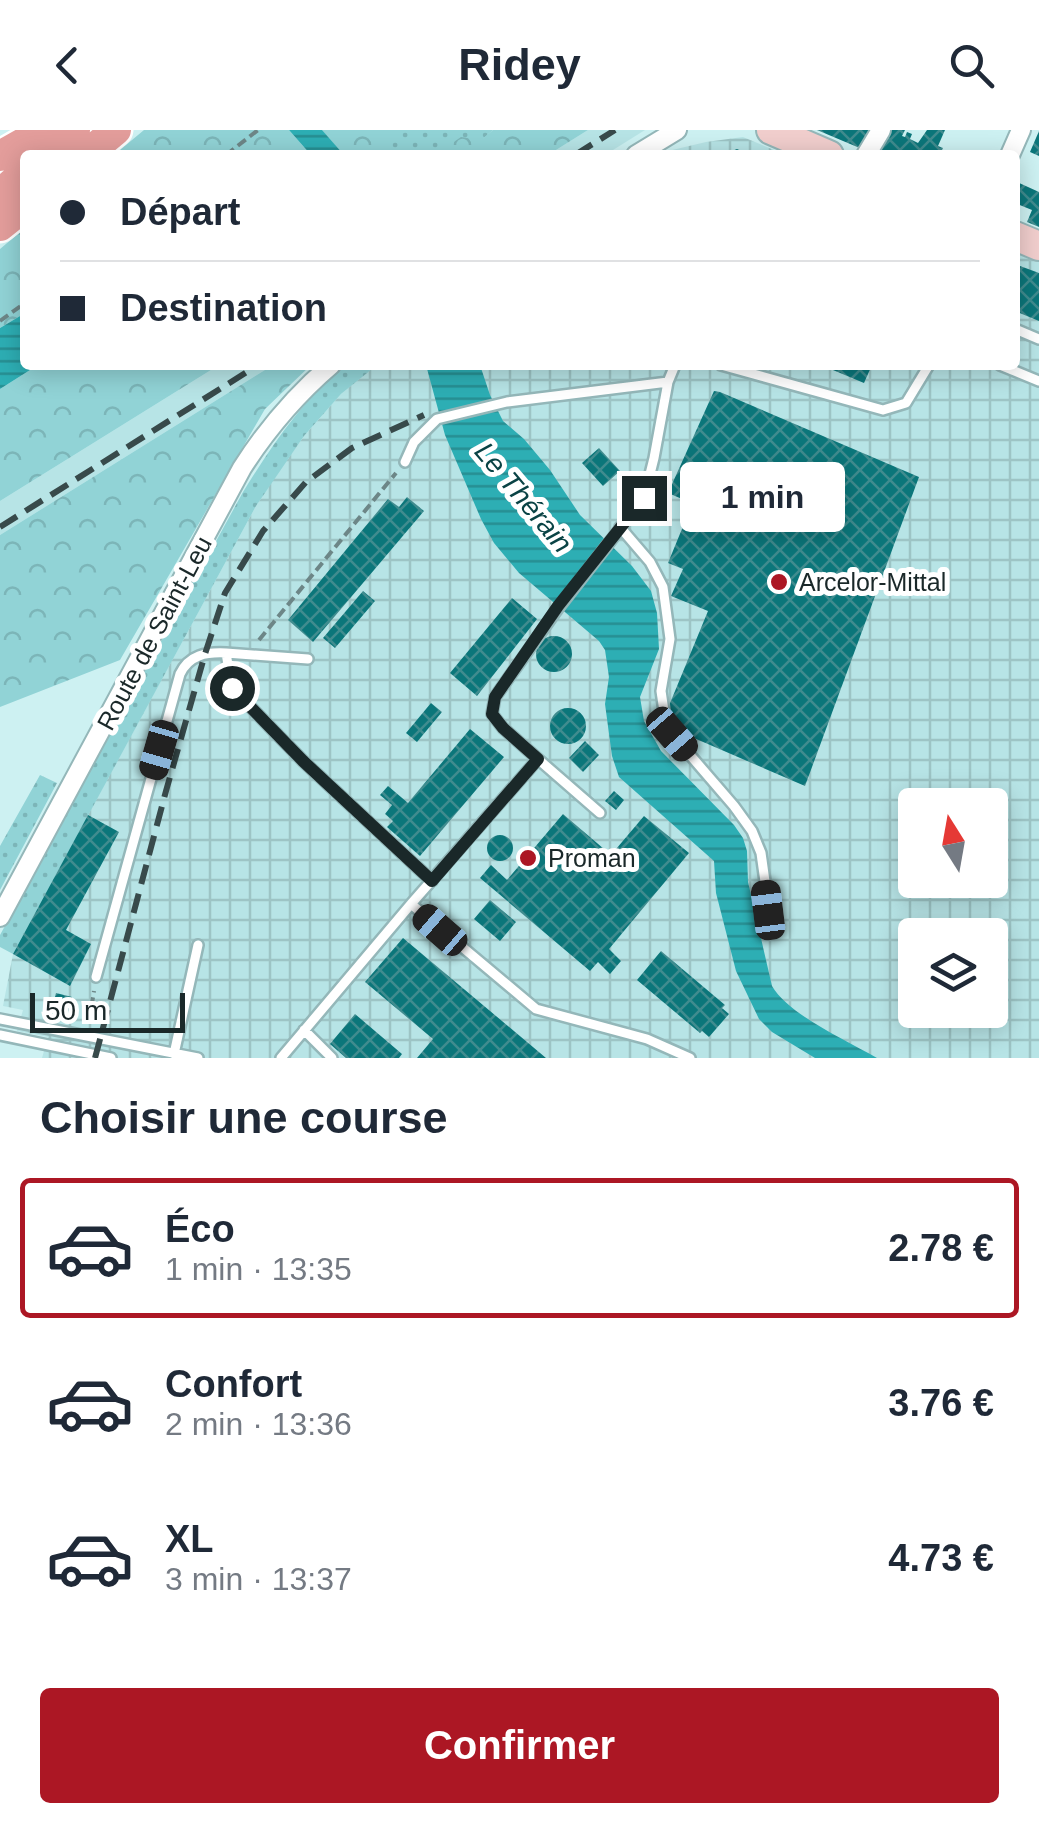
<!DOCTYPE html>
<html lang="fr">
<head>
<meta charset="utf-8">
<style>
  body { margin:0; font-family:Helvetica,sans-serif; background:#f6f6f7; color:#1f2937; height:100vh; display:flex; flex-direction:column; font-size:38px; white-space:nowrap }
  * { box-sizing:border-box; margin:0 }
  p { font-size:32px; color:#747a83 }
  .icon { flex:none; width:55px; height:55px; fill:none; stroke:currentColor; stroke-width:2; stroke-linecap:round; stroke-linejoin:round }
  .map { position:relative; height:928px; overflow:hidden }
  .sheet { display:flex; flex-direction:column; background:#fff; flex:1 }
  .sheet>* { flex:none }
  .hud { position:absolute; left:20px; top:20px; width:1000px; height:220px; border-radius:10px; box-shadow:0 5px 25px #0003; display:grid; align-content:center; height:220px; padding:0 40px; background:#fff }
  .needle { width:65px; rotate:349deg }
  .controls { position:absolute; left:898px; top:658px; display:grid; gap:20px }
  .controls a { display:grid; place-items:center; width:110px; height:110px; border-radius:10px; background:#fff; box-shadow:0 5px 25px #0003; font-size:50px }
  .scale { position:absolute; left:30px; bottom:25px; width:155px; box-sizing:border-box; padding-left:10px; border:5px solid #1a2829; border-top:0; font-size:28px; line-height:35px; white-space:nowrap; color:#1a2829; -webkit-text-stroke:8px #fff; paint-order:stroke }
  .end { position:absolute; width:45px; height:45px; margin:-22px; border:12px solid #1a2829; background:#fff; box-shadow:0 0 0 5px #fff }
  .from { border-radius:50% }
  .bubble { position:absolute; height:70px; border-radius:10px; background:#fff; box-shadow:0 5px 25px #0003; font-size:32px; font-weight:800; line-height:70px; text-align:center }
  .car { position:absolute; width:30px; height:60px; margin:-30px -15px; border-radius:12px; box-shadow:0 0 8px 2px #0007; background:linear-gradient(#222 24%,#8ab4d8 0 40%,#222 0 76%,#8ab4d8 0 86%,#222 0) }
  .hud b { display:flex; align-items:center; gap:35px; height:95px; font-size:38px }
  .hud b+b { border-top:2px solid #e0e1e3 }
  .hud i { width:25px; height:25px; background:#1f2937 }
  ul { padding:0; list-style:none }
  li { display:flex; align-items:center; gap:30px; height:140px; margin:0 20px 15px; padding:0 20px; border:5px solid transparent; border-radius:10px }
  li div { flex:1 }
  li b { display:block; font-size:38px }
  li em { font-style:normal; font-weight:800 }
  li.current { border-color:#ac1724 }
  li>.icon { width:90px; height:90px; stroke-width:1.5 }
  h2 { padding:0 40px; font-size:45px; line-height:120px }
  .button { display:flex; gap:20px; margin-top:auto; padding:20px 40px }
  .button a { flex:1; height:115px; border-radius:10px; background:#ac1724; color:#fff; font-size:40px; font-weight:800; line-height:115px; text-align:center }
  header { display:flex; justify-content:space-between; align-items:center; height:130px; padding:0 40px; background:#fff; font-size:45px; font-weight:800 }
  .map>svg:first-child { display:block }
  .built { fill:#b7e4e6 }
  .industrial { fill:url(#industrial-grid); fill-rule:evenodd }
  .grass { fill:url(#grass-dots) }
  .forest { fill:url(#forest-crowns) }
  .water { fill:url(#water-rules) }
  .building { fill:url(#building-cross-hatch) }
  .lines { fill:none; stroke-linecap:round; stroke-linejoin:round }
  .lane-casing { stroke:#94b7b9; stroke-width:14 }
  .street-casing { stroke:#94b7b9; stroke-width:22 }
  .secondary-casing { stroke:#94b7b9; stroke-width:32 }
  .primary-casing { stroke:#fff; stroke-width:35 }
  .path { stroke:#6d8687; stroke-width:4; stroke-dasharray:10 5; stroke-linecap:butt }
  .lane { stroke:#fff; stroke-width:9 }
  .street { stroke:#fff; stroke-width:18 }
  .secondary { stroke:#f1cecd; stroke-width:28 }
  .primary { stroke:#e39d9b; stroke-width:30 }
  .rail { stroke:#384a4b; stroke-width:6; stroke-dasharray:20 10; stroke-linecap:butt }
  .route { stroke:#1a2829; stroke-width:12 }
  .poi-dot { fill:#ac1724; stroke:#fff; stroke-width:4 }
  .labels { text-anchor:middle; stroke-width:10; stroke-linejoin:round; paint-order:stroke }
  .poi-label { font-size:25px; fill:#1a2829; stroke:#fff; text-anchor:start }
  .street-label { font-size:25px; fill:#1a2829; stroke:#fff }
  .water-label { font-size:28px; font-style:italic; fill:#0a4345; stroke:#fff }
</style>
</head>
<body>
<header><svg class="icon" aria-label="back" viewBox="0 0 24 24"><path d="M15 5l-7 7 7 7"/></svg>Ridey<svg class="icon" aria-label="search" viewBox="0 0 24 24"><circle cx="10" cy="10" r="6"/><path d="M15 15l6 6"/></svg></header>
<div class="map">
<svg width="1039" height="928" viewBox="0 0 1039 928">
  <defs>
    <pattern id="industrial-grid" width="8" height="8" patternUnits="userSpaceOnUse" patternTransform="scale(2.5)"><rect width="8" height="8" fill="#b7e4e6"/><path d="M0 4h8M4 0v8" fill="none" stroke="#9dc4c5"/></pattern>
    <pattern id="grass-dots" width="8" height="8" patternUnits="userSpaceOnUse" patternTransform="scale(2.5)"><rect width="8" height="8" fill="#91d3d6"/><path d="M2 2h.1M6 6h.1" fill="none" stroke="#7cb5b8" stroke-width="1.8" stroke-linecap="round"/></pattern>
    <pattern id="forest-crowns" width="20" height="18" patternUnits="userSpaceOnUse" patternTransform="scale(2.5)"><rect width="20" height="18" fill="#91d3d6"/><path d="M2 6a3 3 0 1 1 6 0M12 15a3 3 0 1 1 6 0" fill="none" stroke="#7cb5b8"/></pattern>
    <pattern id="water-rules" width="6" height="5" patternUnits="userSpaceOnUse" patternTransform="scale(2.5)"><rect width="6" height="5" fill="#2daeb4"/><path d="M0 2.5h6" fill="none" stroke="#268e92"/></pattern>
    <pattern id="building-cross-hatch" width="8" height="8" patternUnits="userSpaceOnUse" patternTransform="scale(2.5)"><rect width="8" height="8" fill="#0b767a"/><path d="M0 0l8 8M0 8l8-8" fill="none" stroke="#408c8f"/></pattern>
  </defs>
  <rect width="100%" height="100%" fill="#cdf1f2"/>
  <path class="built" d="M588 0H645L605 25H548Z
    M219 235H273L0 405V371Z"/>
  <path class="industrial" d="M743 7 786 25H662L668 21 706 12Z
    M1015 120 1039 130V928H42L48 907 17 901 23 880 3 876 13 824 88 685 256 376 275 347 304 306 341 264 376 235H1015ZM915 675H990V750H915ZM915 805H990V880H915Z"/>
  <path class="grass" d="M322 0H493L465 25H344Z
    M344 235H377L341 264 304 306 256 376 13 824 0 817V805L243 362C272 315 302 271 344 235Z
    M40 645 57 653 0 760V716Z"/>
  <path class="forest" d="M144 0H289L311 25H114Z
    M322 0H394L386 25H344Z
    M493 0H588L548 25H435L461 7 481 10Z
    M25 98V183L0 198V119Z
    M38 235H219L0 371V259Z
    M273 235H311L265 279 120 530 0 577V405Z"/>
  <path class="water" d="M289 0H322L344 25H311Z
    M25 183V235H38L0 259V198Z
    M426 235H480L490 265 503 291 524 309 550 340 580 385 632 436 651 461 657 483 659 519 640 567 644 591 661 621 734 695 743 708 747 721 748 752 772 856C789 885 846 910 877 928H815L772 902 759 889 736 841 716 763 714 731 619 647 612 626 605 574 609 547 605 520 599 511 519 443 494 413 481 389 445 305Z"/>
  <path class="building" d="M817 0H873L862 19Z
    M888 0H905L902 6 905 7 907 2 912 4 910 9 918 13 927 0H945L938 16 943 18 941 22 947 25 873 24Z
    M1039 1V26L1030 22Z
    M737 19 752 25H722Z
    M1017 52 1039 62V97L1027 92 1032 80 1015 73Z
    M1015 134 1039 143V191L1015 181Z
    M821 235H872L864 253Z
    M714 261 720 262 919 347 805 656 687 605 672 589 668 578 708 481 671 466 683 439 668 433 691 377 706 383 708 380 668 363Z
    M599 318 620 341 603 356 582 333Z
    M407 367 424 381 313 512 288 490 388 369 399 377Z
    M363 461 375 471 335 518 323 508Z
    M512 468 537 489 477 566 450 543Z
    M536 524a18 18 0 1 1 36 0a18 18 0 1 1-36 0Z
    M431 573 442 582 417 612 406 603Z
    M550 596a18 18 0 1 1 36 0a18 18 0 1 1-36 0Z
    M470 599 504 627 420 726 387 697 393 691 385 684 392 675 380 665 388 656 408 673Z
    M585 611 599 625 583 642 569 628Z
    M614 661 624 670 616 680 605 671Z
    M563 684 611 725 644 686 689 723 609 819 621 831 610 844 598 832 590 841 480 748 491 735 507 750Z
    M88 685 119 702 66 800 91 814 70 856 13 824Z
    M487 718a13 13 0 1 1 26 0a13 13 0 1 1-26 0Z
    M490 770 516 792 500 811 474 789Z
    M403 808 471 865 546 928H417L433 909 365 852Z
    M661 821 725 875 722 878 729 884 709 907 702 901 700 903 637 850Z
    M56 863 72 867 67 886 51 882Z
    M355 884 402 924 399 928H346L330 914Z"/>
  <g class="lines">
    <g class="lane-casing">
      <path id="lane" d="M1015 199 1039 209
        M721 235 883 280 906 273 929 235
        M1000 235 1039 251
        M405 332 414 312 437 289 507 272 668 252
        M620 397 650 432 663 457 670 509 661 561 665 588 672 604 734 676 752 701 761 723 769 780
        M226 523 308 529
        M538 629 503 598 492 584 495 567 559 477 644 368 654 328 668 252 675 235
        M411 774 536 879 647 909 690 928
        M96 847 180 544C189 525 206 522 226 523L232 558 303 631 432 751
        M0 889 198 928
        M304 900 332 928
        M0 905 111 928
        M174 924 198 815
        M281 928 411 774 538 629 600 683"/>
    </g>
    <g class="street-casing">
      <path id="street" d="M636 25 677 0
        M866 25 881 0
        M1010 25 1021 0
        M0 787 242 338C267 299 296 265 331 235"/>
    </g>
    <g class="secondary-casing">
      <path id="secondary" d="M771 0 829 25
        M1015 106 1039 116"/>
    </g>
    <g class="primary-casing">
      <path id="primary" d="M46 25 75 0
        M86 25 116 0
        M0 26 46 0
        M0 64 25 42
        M0 96 25 76"/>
    </g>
    <path class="path" d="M226 25 258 0
      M0 191 25 173
      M259 510 396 343
      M89 892 94 861"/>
    <use href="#lane" class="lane"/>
    <use href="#street" class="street"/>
    <use href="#secondary" class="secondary"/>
    <use href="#primary" class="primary"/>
    <path class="rail" d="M575 25 615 0
      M0 397 258 235
      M95 928 166 661 205 524 225 463 263 401 306 352 352 318 424 285"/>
  </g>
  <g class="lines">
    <path class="route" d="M232 558 303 631 432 751 538 629 503 598 492 584 495 567 558 476 644 368"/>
  </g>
  <g class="poi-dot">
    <circle cx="779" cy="452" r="10"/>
    <circle cx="528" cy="728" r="10"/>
  </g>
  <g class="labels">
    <g class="poi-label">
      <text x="799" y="461">Arcelor-Mittal</text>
      <text x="548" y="737">Proman</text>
    </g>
    <g class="street-label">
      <text transform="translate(154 503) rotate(-62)" y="9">Route de Saint-Leu</text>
    </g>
    <g class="water-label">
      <text transform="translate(524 367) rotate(50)" y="10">Le Thérain</text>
    </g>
  </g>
</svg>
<div class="controls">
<a><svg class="needle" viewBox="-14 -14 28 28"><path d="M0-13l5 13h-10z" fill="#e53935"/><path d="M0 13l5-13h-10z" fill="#747a83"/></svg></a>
<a><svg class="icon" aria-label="layers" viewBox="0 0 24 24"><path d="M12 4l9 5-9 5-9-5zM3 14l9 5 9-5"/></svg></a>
</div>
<div class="scale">50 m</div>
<i class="end from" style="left:232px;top:558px"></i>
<i class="end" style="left:644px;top:368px"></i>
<div class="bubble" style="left:680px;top:332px;width:165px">1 min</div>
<i class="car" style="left:672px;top:604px;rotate:139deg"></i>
<i class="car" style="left:159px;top:620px;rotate:196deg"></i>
<i class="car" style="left:768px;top:780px;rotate:353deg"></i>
<i class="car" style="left:440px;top:800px;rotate:311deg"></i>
<div class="hud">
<b><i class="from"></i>Départ</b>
<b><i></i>Destination</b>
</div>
</div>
<section class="sheet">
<h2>Choisir une course</h2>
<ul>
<li class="current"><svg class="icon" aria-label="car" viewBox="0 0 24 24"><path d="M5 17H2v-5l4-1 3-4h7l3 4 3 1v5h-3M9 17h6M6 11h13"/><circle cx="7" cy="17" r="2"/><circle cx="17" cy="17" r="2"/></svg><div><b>Éco</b><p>1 min · 13:35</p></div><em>2.78 €</em></li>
<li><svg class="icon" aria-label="car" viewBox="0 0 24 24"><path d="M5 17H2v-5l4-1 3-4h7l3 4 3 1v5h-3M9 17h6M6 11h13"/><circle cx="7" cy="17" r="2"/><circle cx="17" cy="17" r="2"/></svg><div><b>Confort</b><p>2 min · 13:36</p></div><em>3.76 €</em></li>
<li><svg class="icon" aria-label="car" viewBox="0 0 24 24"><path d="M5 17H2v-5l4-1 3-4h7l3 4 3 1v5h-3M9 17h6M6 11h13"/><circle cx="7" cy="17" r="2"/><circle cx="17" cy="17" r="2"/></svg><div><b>XL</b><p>3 min · 13:37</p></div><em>4.73 €</em></li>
</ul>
<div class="button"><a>Confirmer</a></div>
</section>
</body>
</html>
